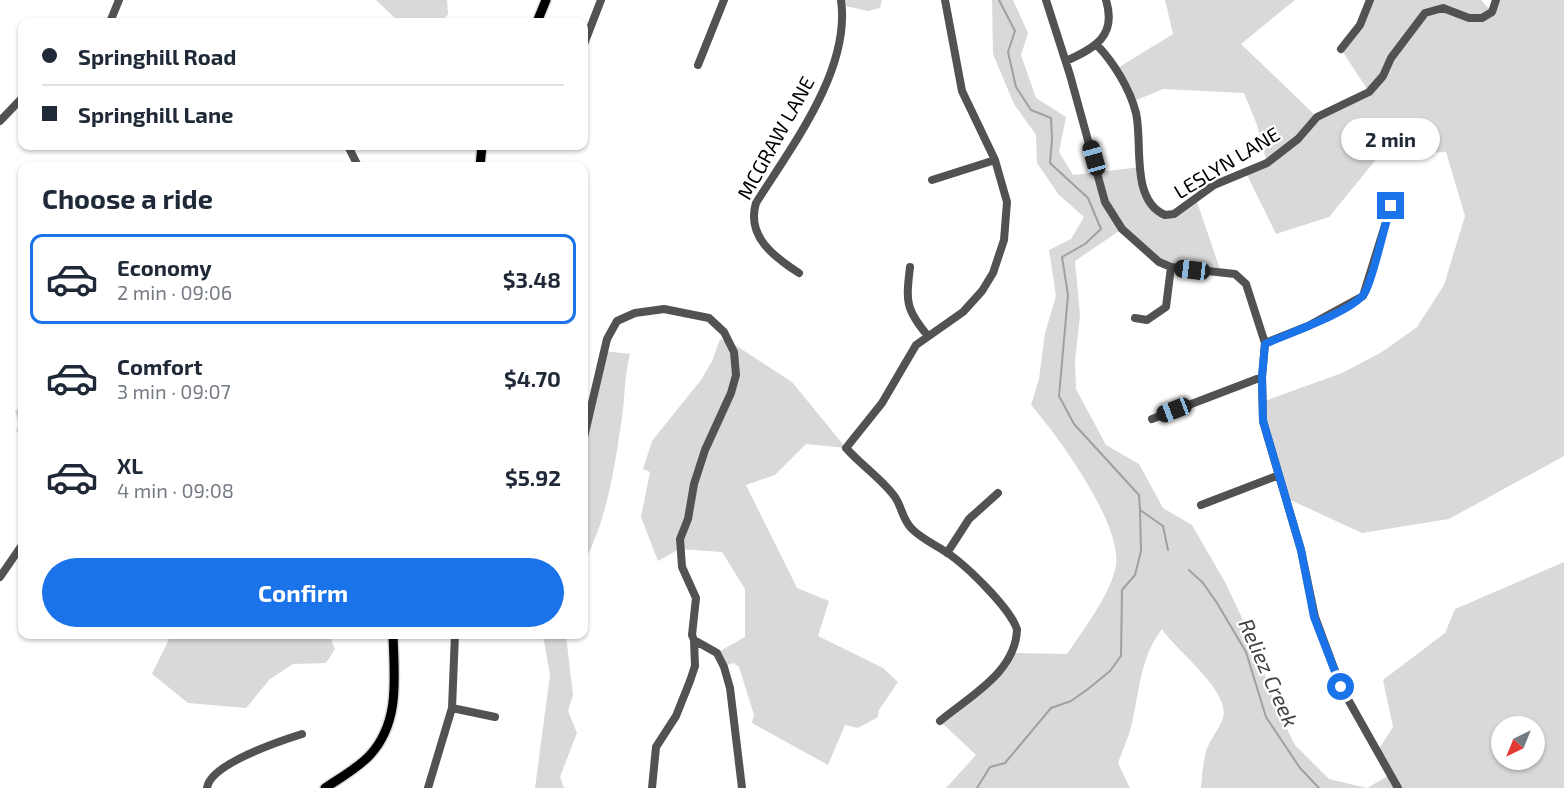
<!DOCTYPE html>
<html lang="en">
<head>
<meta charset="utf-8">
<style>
  body { margin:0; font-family:"Exo 2",sans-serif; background:#f2f2f3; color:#1f2937; height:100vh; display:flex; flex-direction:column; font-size:22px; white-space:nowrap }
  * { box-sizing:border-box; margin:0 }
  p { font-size:20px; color:#747a83 }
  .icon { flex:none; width:33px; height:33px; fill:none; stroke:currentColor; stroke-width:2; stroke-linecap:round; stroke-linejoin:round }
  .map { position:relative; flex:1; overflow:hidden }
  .drawer { position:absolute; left:18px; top:162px; width:570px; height:477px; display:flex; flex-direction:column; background:#fff; border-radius:12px; box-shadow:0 2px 4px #0004 }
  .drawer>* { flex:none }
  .banner { position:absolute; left:18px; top:18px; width:570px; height:132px; border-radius:12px; box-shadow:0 2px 4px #0004; display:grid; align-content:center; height:132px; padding:0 24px; background:#fff }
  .needle { width:39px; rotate:223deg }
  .buttons { position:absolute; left:1491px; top:716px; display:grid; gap:12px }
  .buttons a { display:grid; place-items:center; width:54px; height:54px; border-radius:50%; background:#fff; box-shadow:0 2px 4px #0004; font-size:30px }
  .end { position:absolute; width:27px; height:27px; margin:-14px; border:8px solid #1a73e8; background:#fff; box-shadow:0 0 0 3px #fff }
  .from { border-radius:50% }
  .bubble { position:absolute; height:42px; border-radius:21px; background:#fff; box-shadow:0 2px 4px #0004; font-size:20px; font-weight:700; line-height:42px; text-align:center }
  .car { position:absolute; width:18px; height:36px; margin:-18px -9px; border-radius:8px; box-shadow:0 0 4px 2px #0007; background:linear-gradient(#222 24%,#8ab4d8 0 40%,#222 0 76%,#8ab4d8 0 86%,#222 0) }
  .banner b { display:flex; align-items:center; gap:21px; height:57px; font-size:22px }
  .banner b+b { border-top:2px solid #e0e1e3 }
  .banner i { width:15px; height:15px; background:#1f2937 }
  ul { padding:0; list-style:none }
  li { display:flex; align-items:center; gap:18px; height:90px; margin:0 12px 9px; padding:0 12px; border:3px solid transparent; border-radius:12px }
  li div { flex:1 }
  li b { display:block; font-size:22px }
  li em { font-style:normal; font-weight:700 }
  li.active { border-color:#1a73e8 }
  li>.icon { width:54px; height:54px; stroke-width:1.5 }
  h2 { padding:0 24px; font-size:27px; line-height:72px }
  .action { display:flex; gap:12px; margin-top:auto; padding:12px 24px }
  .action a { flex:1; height:69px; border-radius:36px; background:#1a73e8; color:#fff; font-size:24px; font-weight:700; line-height:69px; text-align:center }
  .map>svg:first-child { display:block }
  .green { fill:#d9d9d9; fill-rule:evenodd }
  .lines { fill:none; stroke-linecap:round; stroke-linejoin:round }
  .stream { stroke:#a0a0a0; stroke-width:2 }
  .major-casing { stroke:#dbdbdb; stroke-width:12 }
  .minor { stroke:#525252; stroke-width:8 }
  .major { stroke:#000; stroke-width:9 }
  .route { stroke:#1a73e8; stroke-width:8 }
  .labels { text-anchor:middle; stroke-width:4.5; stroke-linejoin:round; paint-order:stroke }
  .street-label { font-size:20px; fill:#000; stroke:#fff }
  .water-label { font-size:21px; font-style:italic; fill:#414141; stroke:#fff }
</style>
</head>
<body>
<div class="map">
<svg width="1564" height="788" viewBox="0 0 1564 788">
  <rect width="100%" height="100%" fill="#fff"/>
  <path class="green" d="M376 0H447L448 14 442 22H399Z
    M841 0H882L880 8 868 11 841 5Z
    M992 0H1013L1028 33 1021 55 1036 98 1066 117 1059 152 1073 175 1141 167 1152 205 1165 215 1196 199 1221 272 1171 267 1122 229 1075 261 1080 315 1075 362 1076 389 1106 445 1139 464 1163 508 1192 525 1225 582 1252 639 1278 711 1295 745 1329 779 1367 788 1390 775 1377 752 1393 727 1383 680 1445 633 1455 609 1564 562V788H1201C1202 776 1203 763 1206 751 1210 739 1219 730 1223 718 1231 691 1176 651 1162 629 1139 659 1140 692 1131 727 1128 739 1122 751 1118 763L1130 788H946L976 755 940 721 974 693 1012 653 1067 654C1082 632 1112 592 1116 565 1122 524 1058 436 1031 405L1039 379 1045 333 1056 296 1049 250 1071 239 1084 217 1059 195 1037 163 1036 135 1014 104 993 54ZM1502 726H1534V759H1502Z
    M1165 0H1295L1241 44 1317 117 1369 92 1341 49 1360 25 1370 0H1481L1492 12 1496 0H1564V456L1449 519 1362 533 1284 497 1262 402 1342 373 1382 352 1417 327 1444 285 1465 216 1446 152 1379 156 1329 217 1276 234 1246 173 1267 163 1257 125 1244 93 1163 89 1132 102 1116 69 1173 34Z
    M720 339 735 345 792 382 846 448 806 444 775 475 746 485 797 588 829 601 818 636 883 668 898 682 879 710 878 717 858 728 845 725 828 765 752 723 754 715 739 667 734 663 727 665 720 651 745 637V589L722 552 679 549 658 561 641 517 650 472 643 469 652 441 701 380 712 361Z
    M604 351 630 354C625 373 625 390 623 410 615 464 609 514 584 563V437Z
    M22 387V434L16 431 19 424 15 410 21 408 18 392Z
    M171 635H329L335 649 326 663 293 664 270 679 246 708 188 703 152 674Z
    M543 635H566L573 695 568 711 577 733 560 777 564 788H535L550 675Z"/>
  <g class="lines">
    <path class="stream" d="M999 0 1015 31 1008 52 1016 87 1031 110 1051 118 1052 139 1050 163 1088 198 1101 229 1085 244 1062 257 1068 295 1059 396 1074 424 1139 495 1140 510 1163 526 1168 550
      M1189 570 1203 583 1217 603 1246 652 1266 717 1300 768 1319 788
      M977 788 990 767 1005 763 1051 708 1071 701 1088 689 1110 671 1121 656 1122 590 1135 575 1141 551 1140 511"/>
    <g class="major-casing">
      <path id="major" d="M537 22 546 0
        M480 166 482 146
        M325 788C340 778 358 768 370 755 401 721 394 676 393 634"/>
    </g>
    <path class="minor" d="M1046 0 1070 75 1105 202 1122 229 1159 262 1171 267 1235 274 1246 284 1265 343 1262 377 1263 421 1301 550 1315 617 1341 687 1398 788
      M110 22 119 0
      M584 44 601 0
      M1097 45C1114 63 1130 89 1136 113 1143 143 1130 200 1165 215L1174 214 1214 185 1267 163 1298 139 1317 117 1369 92 1383 76 1391 58 1425 13 1443 8 1469 18H1482L1492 12 1496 0
      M1341 49 1360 25 1370 0
      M1066 61C1095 48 1117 36 1106 0
      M698 65 724 0
      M0 121 22 98
      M348 146 358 166
      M932 180 995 160
      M910 267C906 301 905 309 928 336
      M799 273C774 257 746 236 756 203 791 147 851 70 841 0
      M1135 318 1147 320 1166 307 1171 267
      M1265 343 1308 326 1363 296 1391 206
      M1152 419 1262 377
      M584 437 607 339 617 321 635 313 664 309 709 318 724 332 734 352 736 375 731 393 705 450 694 484 688 519 680 539 682 567 696 598 692 635 694 640 717 653 724 667 730 688 742 788
      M1201 505 1279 475
      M947 553 969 519 998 493
      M0 577 22 545
      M452 708 495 717
      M940 721C970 696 1016 672 1017 629 1009 607 966 565 946 552 934 544 922 539 912 529 902 519 902 507 895 497 882 479 861 465 846 448L882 403 916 345 963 312 982 291 993 273 1004 240 1007 202 995 160 962 91 945 0
      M207 788C210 764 280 741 302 734
      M428 788 452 708 455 634
      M652 788 656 747 676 716 690 681 695 666 694 640"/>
    <use href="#major" class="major"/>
  </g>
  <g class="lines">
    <path class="route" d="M1341 687 1314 617 1301 550 1263 421 1262 377 1265 344C1287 334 1351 312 1364 294 1373 281 1384 225 1391 206"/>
  </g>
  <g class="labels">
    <g class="street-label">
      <text transform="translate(776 138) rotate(-61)" y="7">MCGRAW LANE</text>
      <text transform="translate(1227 163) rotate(-31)" y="7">LESLYN LANE</text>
    </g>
    <g class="water-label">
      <text transform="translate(1268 673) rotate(66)" y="7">Reliez Creek</text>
    </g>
  </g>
</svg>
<div class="buttons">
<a><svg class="needle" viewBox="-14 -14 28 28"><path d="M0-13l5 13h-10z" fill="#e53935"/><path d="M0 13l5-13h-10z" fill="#747a83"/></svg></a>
</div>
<i class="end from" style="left:1341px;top:687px"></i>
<i class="end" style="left:1391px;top:206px"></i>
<div class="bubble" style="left:1341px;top:118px;width:99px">2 min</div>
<i class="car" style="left:1094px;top:158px;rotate:344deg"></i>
<i class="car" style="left:1192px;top:270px;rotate:277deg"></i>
<i class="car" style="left:1174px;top:410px;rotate:249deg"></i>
<div class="banner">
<b><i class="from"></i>Springhill Road</b>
<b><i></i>Springhill Lane</b>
</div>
<section class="drawer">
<h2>Choose a ride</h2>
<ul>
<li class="active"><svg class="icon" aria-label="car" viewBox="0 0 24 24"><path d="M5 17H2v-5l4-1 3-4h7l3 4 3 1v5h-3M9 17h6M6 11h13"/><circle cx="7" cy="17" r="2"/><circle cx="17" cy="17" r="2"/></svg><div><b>Economy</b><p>2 min · 09:06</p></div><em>$3.48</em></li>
<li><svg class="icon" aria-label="car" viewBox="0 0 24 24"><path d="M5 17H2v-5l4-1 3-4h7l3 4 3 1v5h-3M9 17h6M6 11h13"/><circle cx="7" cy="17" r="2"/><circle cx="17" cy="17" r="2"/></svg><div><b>Comfort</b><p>3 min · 09:07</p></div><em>$4.70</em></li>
<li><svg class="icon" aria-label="car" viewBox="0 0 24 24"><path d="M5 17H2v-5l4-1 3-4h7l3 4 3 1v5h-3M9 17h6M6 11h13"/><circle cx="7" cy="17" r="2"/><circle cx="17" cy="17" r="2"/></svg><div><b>XL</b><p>4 min · 09:08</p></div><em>$5.92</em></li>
</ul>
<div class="action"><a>Confirm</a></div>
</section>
</div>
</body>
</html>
